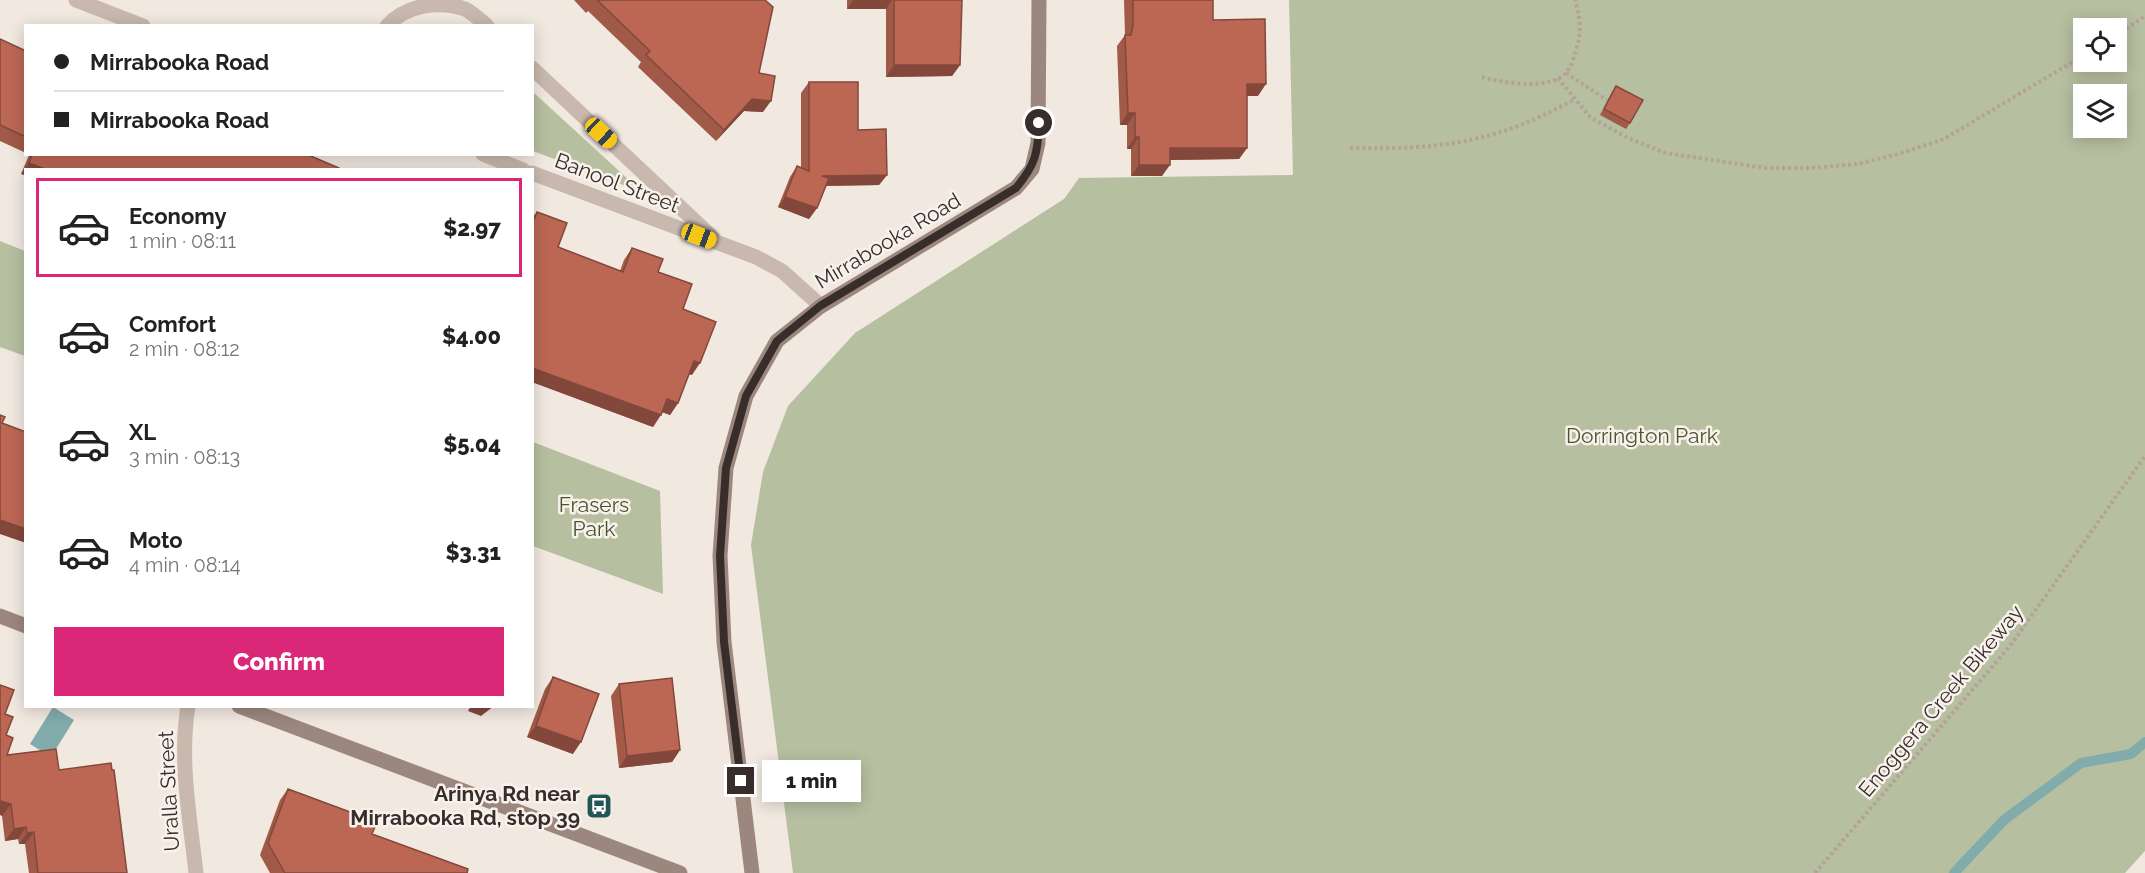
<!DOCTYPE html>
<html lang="en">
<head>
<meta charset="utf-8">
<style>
  body { margin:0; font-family:Raleway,sans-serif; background:#f2f2f2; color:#222; height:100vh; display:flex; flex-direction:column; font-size:22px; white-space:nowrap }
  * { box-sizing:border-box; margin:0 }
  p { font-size:20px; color:#767676 }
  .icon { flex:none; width:33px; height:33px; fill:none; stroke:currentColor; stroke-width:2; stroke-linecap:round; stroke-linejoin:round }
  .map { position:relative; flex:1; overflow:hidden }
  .drawer { position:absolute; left:24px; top:168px; width:510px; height:540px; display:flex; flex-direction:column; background:#fff; border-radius:0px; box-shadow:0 3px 15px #0003 }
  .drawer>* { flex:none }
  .guide { position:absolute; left:24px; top:24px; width:510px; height:132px; border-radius:0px; box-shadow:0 3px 15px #0003; display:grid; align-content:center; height:132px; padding:0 30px; background:#fff }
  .buttons { position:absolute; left:2073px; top:18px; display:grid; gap:12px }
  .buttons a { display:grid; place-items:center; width:54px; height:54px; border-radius:0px; background:#fff; box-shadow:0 3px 15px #0003; font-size:30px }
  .end { position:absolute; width:27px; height:27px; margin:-14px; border:8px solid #372e2b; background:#fff; box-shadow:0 0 0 3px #fff }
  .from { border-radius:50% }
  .bubble { position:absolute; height:42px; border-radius:0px; background:#fff; box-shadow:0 3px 15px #0003; font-size:20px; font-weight:800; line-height:42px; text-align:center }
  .car { position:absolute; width:18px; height:36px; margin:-18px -9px; border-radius:8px; box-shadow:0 0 4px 2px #0007; background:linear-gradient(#f5c518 24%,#345 0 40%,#f5c518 0 76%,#345 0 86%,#f5c518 0) }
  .guide b { display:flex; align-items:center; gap:21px; height:57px; font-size:22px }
  .guide b+b { border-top:2px solid #e0e0e0 }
  .guide i { width:15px; height:15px; background:#222 }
  ul { padding:10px 0 0; list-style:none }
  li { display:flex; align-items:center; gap:18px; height:99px; margin:0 12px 9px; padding:0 18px; border:3px solid transparent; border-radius:0px }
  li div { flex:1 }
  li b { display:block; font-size:22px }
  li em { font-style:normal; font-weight:800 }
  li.selected { border-color:#db2777 }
  li>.icon { width:54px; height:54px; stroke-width:1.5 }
  .button { display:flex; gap:12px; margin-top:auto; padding:12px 30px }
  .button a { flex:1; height:69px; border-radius:0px; background:#db2777; color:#fff; font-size:24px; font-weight:800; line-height:69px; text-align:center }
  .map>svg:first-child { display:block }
  .green { fill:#b7bfa1; fill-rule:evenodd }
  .water { fill:#81acab }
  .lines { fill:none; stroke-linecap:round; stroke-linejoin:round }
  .stream { stroke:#81acab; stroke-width:10 }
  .path { stroke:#b4a297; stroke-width:4; stroke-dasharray:3 3; stroke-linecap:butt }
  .street { stroke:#c8b8ad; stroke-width:15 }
  .secondary { stroke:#9c877e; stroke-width:15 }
  .wall { fill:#a15948 }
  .shaded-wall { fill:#83483b }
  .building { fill:#bb6754; stroke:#83483b; stroke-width:1.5 }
  .route { stroke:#372e2b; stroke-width:8 }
  .labels { text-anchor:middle; stroke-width:5; stroke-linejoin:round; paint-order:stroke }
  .street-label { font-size:21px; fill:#372e2b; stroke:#f9f2ec }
  .park-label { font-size:21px; fill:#495331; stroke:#f9f2ec }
  .poi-label { font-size:21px; font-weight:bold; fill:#372e2b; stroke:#f9f2ec; text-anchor:end }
</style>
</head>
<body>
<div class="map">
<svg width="2145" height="873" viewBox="0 0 2145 873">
  <rect width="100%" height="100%" fill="#f1e8e0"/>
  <path class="green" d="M1289 0H2145V851L2125 873H793L751 545 763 472 788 406 855 333 1064 199 1079 178 1293 175ZM2084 28H2116V62H2084ZM2084 94H2116V128H2084Z
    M533 92 642 192 533 151Z
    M0 241 25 251V356L0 347Z
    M533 442 660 491 663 594 533 546Z"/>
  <path class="water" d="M53 707 74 720 51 757 30 744Z"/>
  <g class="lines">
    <path class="stream" d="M1954 873 2004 820 2081 763 2131 754 2145 742"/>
    <path class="path" d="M2116 35 2145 16
      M1566 73 1607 100
      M1482 77C1502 83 1552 91 1567 72 1572 65 1574 57 1576 50 1582 32 1580 18 1575 0
      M1558 78 1590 117 1626 137 1665 153 1766 168H1811L1858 164 1898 154 1944 139 2084 55
      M1350 148C1439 150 1496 143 1575 99
      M1815 873 2010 646 2145 456"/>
    <path class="street" d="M76 0 143 26
      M387 26C406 5 439 0 465 9 473 13 480 20 487 26
      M532 68 714 239
      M483 154 523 170
      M532 173 756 257 782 271 821 306
      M188 706C179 761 190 818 196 873"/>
    <path class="secondary" d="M0 616 26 626
      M239 706 680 873
      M752 873 724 642 720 556 726 468 746 396 777 341 821 306 1016 188 1032 169 1038 143 1039 0"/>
  </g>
  <path class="wall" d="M574 0H765L759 73 763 112 744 111 716 141 638 67 641 62 588 11 586 13Z
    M847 0H962L960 65 952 76 886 77V9H847Z
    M1124 0H1213V20L1258 96H1247V148L1239 159 1170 160 1162 176H1131V149H1127V125H1120L1117 46 1125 35Z
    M0 39 26 51V153L0 141Z
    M809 82 858 130 887 175 879 185 825 186 817 208 809 219 778 207 790 177 797 166 801 168V93Z
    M1616 86 1630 123 1626 129 1600 115 1612 92Z
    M306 154 21 174 29 155Z
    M537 212 558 247 620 271 624 260 632 248 658 272 683 309 692 375 689 374 678 403 670 415 662 412 653 427 532 382V217Z
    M553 677 573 754 527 737 545 689Z
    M619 684 680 750 672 762 619 768 611 696Z
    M5 714 7 755 59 770 127 873H29L25 844H19L18 839 5 841 2 816Z
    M288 789 372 834 468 873H270L260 855 280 800Z"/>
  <path class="shaded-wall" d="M853 0H892L886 9H847Z
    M894 65H960L952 76 886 77Z
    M1247 84H1266L1258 96H1239Z
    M752 99 771 101 763 112 744 111 716 141 724 130Z
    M1128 113H1135L1127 125H1120Z
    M1135 137H1139L1131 149H1127Z
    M1170 148H1247L1239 159 1162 160Z
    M29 163 48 170H26V176L21 174Z
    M1139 165H1170L1162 176H1131Z
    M887 175 879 185 814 186 822 176Z
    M785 197 817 208 809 219 778 207Z
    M694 361 700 363 692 375 686 373Z
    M532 368 661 415 653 427 532 382Z
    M667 399 678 403 670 415 659 411Z
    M0 520 26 529V543L0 534Z
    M471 706H494L481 716 468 711Z
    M536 726 581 742 573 754 527 737Z
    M680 750 672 762 619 768 627 756Z
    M0 801 11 804 2 816 0 815Z
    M26 827 18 839 5 841 14 829Z
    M34 832 25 844H19L27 833Z"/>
  <path class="building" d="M597 0H765L773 7 759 73 775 76 771 101 752 99 724 130 646 55 650 51Z
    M894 0H962L960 65H894Z
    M1133 0H1213V20L1265 19 1266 84H1247V148H1170V165H1139V137H1135V113H1128L1125 35H1131L1133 25Z
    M0 39 26 51V137L0 125Z
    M809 82H858V130L886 129 887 175 822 176 829 178 817 208 785 197 797 166 809 171Z
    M1616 86 1643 100 1630 123 1604 109Z
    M32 154H306L339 168V170H48L29 163Z
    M537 212 567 223 558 247 623 272 632 248 663 259 658 272 692 284 683 309 716 322 700 363 694 361 678 403 667 399 661 415 532 368V217L535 218Z
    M0 415 5 417 2 423 26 432V529L0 520Z
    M553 677 599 694 581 742 536 726Z
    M672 678 680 750 627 756 619 684Z
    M0 685 14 690 5 714 13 717 6 735 13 738 7 755 56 749 59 770 111 763 112 770H114L127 873H38L34 832 27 833 26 827 14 829 11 804 0 801Z
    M288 789 377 822 372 834 468 869 467 873H468H285L268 843Z"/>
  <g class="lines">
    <path class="route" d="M741 781 724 642 720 556 726 468 746 396 777 341 820 306 1016 188C1035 165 1038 154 1039 123"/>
  </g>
  <defs>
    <g id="bus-square" transform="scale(1.35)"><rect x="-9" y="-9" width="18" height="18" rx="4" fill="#245555" stroke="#f9f2ec"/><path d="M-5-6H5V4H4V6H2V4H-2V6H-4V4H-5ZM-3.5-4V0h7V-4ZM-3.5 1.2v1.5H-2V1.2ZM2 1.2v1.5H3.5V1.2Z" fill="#fff"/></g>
  </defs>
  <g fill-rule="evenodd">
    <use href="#bus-square" x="599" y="806"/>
  </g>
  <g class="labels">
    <g class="street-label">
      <text transform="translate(617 183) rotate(21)" y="7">Banool Street</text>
      <text transform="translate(888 241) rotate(-31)" y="7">Mirrabooka Road</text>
      <text transform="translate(1941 701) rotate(-50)" y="7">Enoggera Creek Bikeway</text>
      <text transform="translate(169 791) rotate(-93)" y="7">Uralla Street</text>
    </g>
    <g class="park-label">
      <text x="1642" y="443">Dorrington Park</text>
      <text x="594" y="512">Frasers<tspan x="594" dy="24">Park</tspan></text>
    </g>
    <g class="poi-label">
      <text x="580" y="801">Arinya Rd near<tspan x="580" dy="24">Mirrabooka Rd, stop 39</tspan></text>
    </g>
  </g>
</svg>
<div class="buttons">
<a><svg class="icon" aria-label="locate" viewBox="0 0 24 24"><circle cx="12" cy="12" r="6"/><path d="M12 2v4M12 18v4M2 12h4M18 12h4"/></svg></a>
<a><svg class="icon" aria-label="layers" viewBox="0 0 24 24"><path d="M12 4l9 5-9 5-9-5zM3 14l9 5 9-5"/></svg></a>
</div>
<i class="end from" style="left:1039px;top:123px"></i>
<i class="end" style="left:741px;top:781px"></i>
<div class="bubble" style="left:762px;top:760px;width:99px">1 min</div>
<i class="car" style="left:601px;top:133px;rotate:133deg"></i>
<i class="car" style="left:699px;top:236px;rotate:111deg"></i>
<div class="guide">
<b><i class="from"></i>Mirrabooka Road</b>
<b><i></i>Mirrabooka Road</b>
</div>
<section class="drawer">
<ul>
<li class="selected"><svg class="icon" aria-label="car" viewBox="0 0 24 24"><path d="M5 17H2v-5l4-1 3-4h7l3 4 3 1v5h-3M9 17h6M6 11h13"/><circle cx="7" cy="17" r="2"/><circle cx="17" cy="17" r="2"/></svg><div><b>Economy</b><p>1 min · 08:11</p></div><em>$2.97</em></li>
<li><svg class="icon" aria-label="car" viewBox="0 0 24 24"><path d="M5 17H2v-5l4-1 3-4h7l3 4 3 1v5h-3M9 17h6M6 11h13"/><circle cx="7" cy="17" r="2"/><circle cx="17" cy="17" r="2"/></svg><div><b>Comfort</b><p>2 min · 08:12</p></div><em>$4.00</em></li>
<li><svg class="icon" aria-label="car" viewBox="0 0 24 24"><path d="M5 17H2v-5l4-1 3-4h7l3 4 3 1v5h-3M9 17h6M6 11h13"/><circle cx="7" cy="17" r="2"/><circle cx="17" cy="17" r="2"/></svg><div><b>XL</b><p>3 min · 08:13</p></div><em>$5.04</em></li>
<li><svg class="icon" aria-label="car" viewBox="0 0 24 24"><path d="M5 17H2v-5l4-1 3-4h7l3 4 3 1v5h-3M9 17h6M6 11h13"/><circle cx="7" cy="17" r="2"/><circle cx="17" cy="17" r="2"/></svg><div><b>Moto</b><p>4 min · 08:14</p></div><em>$3.31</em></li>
</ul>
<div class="button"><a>Confirm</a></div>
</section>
</div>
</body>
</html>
